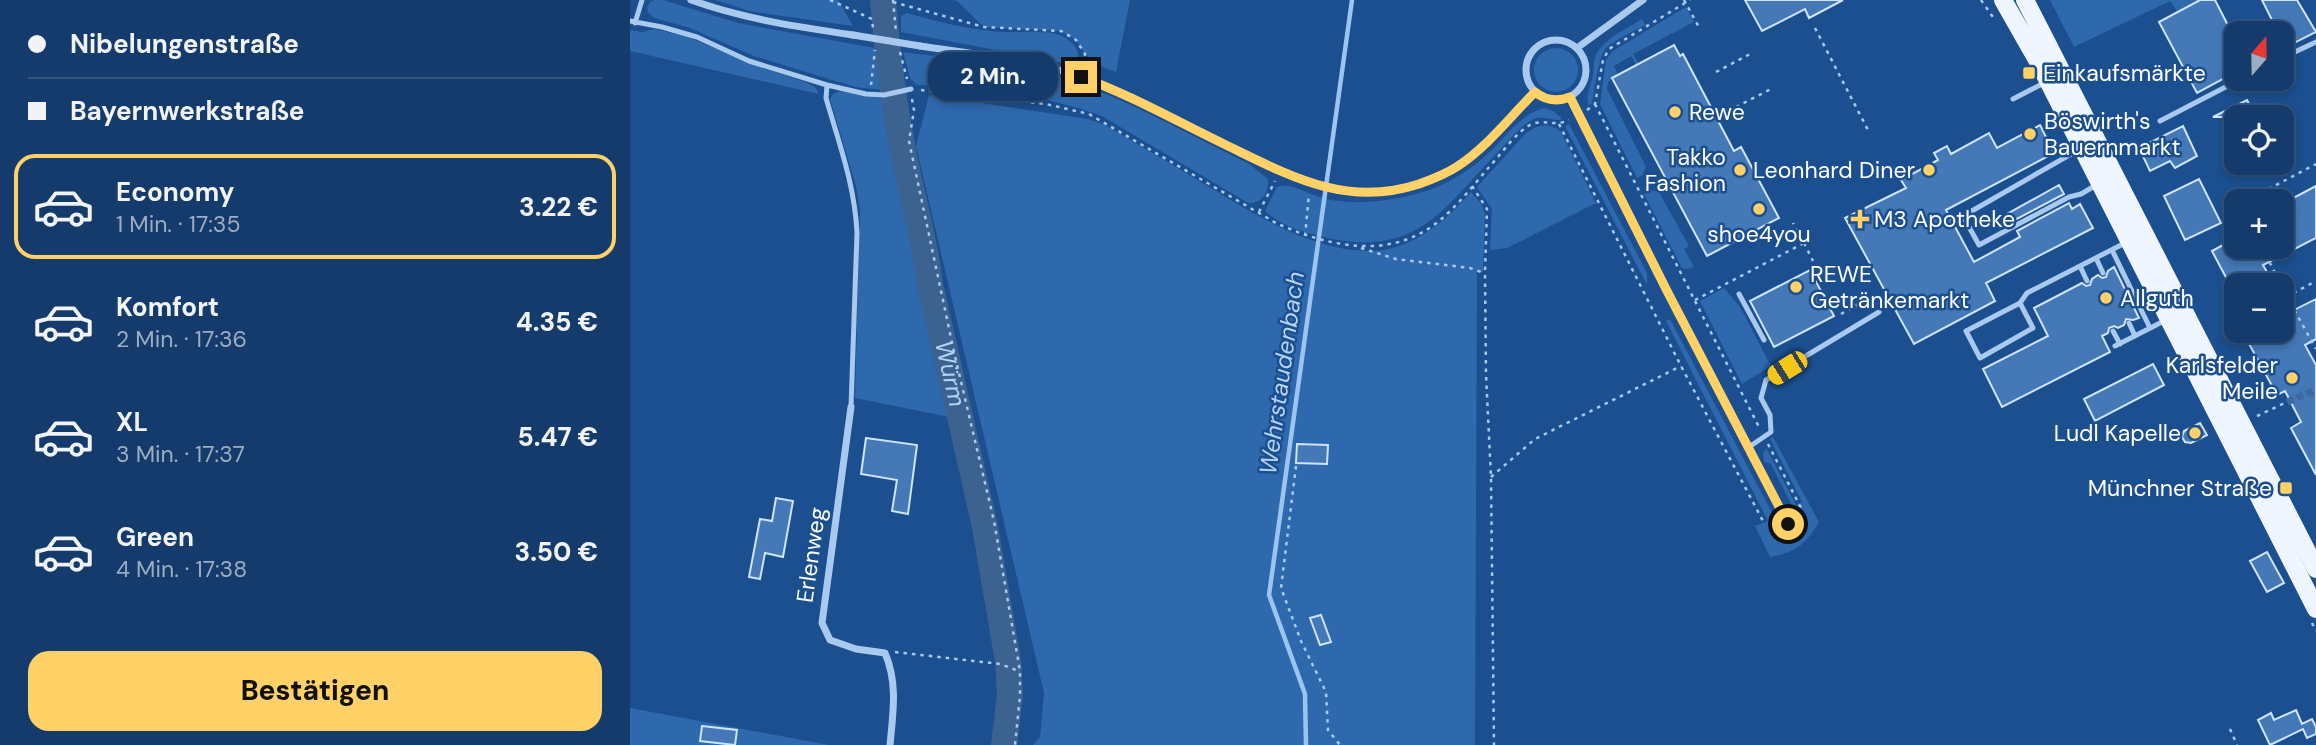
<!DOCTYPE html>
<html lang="de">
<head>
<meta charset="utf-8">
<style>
  body { margin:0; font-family:"DM Sans",sans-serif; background:#1d4271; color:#f1f3f6; height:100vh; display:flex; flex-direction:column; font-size:26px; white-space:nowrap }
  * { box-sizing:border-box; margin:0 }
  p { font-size:23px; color:#9dadc1 }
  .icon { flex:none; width:38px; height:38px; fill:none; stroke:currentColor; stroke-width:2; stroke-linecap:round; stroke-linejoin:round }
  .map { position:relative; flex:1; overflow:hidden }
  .sheet { display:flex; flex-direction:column; background:#143b6b; width:630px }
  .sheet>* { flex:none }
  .banner { display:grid; align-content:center; height:154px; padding:0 28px; background:#143b6b }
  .needle { width:46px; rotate:20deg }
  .buttons { position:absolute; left:1594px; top:21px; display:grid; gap:14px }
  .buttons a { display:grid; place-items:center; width:70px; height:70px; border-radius:14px; background:#143b6b; box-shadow:0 4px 10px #0003,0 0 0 2px #33557e; font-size:35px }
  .end { position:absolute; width:32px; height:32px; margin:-16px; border:9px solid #ffd166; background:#111; box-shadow:0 0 0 4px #111 }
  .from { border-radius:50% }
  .bubble { position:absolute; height:49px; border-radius:21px; background:#143b6b; box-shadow:0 4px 10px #0003,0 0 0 2px #33557e; font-size:23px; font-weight:800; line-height:49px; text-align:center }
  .car { position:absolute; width:21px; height:42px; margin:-21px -10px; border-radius:9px; box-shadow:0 0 5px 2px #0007; background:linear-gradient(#f5c518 24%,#345 0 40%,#f5c518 0 76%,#345 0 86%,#f5c518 0) }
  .banner b { display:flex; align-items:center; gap:24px; height:66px; font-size:26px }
  .banner b+b { border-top:2px solid #33557e }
  .banner i { width:18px; height:18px; background:#f1f3f6 }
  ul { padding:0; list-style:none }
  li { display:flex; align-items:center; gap:21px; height:105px; margin:0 14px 10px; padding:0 14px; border:4px solid transparent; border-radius:21px }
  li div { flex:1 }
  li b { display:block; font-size:26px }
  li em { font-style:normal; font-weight:800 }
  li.selected { border-color:#ffd166 }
  li>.icon { width:63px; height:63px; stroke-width:1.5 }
  .action { display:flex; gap:14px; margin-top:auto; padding:14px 28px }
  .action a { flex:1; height:80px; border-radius:21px; background:#ffd166; color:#111; font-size:28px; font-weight:800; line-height:80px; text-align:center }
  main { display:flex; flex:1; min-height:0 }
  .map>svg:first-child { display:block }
  .green { fill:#2e69ad }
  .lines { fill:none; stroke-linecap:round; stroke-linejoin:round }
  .stream { stroke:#9cc4f0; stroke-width:4.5 }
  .river { stroke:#3c6290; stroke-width:26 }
  .building { fill:#4478b7; stroke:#cfe3fa; stroke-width:2 }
  .minor-tunnel { stroke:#3d69a0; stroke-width:7; stroke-dasharray:7 3.5; stroke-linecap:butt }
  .path { stroke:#a9c9ee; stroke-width:2.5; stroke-dasharray:3.5 5; stroke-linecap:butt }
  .service { stroke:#a9c9ee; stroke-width:5 }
  .minor { stroke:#a9c9ee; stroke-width:7 }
  .primary { stroke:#f0f6ff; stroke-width:18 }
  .minor-bridge { stroke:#a9c9ee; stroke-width:7 }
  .route { stroke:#ffd166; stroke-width:9 }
  .poi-dot { fill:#ffd166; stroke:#1b4f8f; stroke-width:2.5 }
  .labels { text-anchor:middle; stroke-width:5; stroke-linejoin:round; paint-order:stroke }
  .poi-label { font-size:23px; fill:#fff; stroke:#1b4f8f; text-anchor:start }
  .street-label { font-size:23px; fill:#fff; stroke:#1b4f8f }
  .water-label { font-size:24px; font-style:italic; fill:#b5d3f5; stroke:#1b4f8f }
</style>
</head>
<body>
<main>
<section class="sheet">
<div class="banner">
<b><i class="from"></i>Nibelungenstraße</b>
<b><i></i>Bayernwerkstraße</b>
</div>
<ul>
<li class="selected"><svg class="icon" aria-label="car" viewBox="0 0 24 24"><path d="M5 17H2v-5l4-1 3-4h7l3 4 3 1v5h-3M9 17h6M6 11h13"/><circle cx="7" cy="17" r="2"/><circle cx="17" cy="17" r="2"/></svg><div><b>Economy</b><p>1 Min. · 17:35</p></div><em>3.22 €</em></li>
<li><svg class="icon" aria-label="car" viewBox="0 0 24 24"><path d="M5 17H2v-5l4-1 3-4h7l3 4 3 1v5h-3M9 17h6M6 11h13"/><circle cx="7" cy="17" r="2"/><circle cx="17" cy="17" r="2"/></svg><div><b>Komfort</b><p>2 Min. · 17:36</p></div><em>4.35 €</em></li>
<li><svg class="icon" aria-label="car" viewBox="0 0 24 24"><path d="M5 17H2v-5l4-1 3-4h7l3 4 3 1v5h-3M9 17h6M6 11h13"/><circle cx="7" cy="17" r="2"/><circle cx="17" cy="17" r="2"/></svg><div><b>XL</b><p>3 Min. · 17:37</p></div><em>5.47 €</em></li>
<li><svg class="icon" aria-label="car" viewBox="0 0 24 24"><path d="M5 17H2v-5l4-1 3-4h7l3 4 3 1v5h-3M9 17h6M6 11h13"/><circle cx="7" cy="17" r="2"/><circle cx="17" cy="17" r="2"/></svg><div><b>Green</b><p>4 Min. · 17:38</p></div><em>3.50 €</em></li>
</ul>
<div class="action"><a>Bestätigen</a></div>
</section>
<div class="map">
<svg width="1686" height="745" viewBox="0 0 1686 745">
  <rect width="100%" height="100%" fill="#1b4f8f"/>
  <path class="green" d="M25 0H33L108 23 267 52 274 86 253 90 225 87 124 56 60 28 24 18 18 12 17 7 21 1Z
    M85 0H208L223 26 119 11Z
    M321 0H500L486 72 467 65 455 54 446 40 431 31 354 27 327 1Z
    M1420 0H1568L1547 11 1540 1 1444 47Z
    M1056 7 1064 22 1003 54 1009 64 1006 65 1001 56 984 66 988 75 978 82 977 89 1016 167 1012 176 1007 178 970 104 976 60 983 51Z
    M277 13C308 22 341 30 373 32 391 33 415 29 432 36 444 41 454 55 444 65L271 32V16Z
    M1012 19 1015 25C1005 31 984 40 976 48 969 55 964 91 962 103L959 105C955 96 960 89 962 79 964 72 963 64 965 57 972 39 997 29 1012 19Z
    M25 29 58 37 122 64 175 82 185 87 189 94 0 51V30L12 32Z
    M904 70a22 22 0 1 1 44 0a22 22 0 1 1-44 0Z
    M273 52C326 60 382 62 433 78 497 99 558 134 619 164L638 179C639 192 632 204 618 203L472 116C414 94 348 90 287 85L280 78Z
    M209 91 255 99 319 417 225 398 230 211 226 186 200 99 203 94Z
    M299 95 458 119 475 125C509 145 543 165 576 185 626 215 682 252 743 251 782 250 817 220 841 192L852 205 855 214 853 272H847L845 745H403L410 737 414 693 286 146Z
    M915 108 923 111 932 118 930 120C921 120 912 115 904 119 892 124 881 139 872 148 815 205 791 258 698 238 676 233 652 227 635 211L647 187C662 182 673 192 687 196 696 200 709 201 719 202 743 203 769 199 793 192 814 186 837 172 853 158 873 142 889 113 915 108Z
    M939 124 1017 273V285L935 126Z
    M916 125 926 128 931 132 966 203 877 248 860 250 862 209 847 187 896 133 906 127Z
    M1019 190 1029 192 1059 246 1054 249 1064 267 1058 269 1052 268 1014 194Z
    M1094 288 1110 307 1141 366 1112 384 1070 301Z
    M1040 319 1151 530 1165 522 1167 516 1141 464 1134 462 1133 454 1136 448 1166 505 1172 502 1140 439 1143 437 1189 522C1175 545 1167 552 1140 557L1125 526 1138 521 1036 321Z
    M0 708 199 745H0Z"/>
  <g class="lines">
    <path class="stream" d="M676 745 675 694 639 595 722 0"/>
    <path class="river" id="s1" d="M253 0C257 52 264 105 274 156 283 199 295 241 300 284L355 527 378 661 380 695 374 745"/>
  </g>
  <path class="building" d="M1115 0H1213L1179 18 1175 9 1132 31Z
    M1570 0H1585L1606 41V72L1567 93 1529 22Z
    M1632 0H1667L1686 32 1652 49V33H1630L1645 26Z
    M1044 45 1050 56 1053 54 1104 151 1111 147 1149 218 1077 256 982 78Z
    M1617 100 1626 117H1606V140L1595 117H1583Z
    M1410 125 1424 153 1316 210 1344 262 1390 237 1387 231 1439 203 1442 209 1450 204 1463 228 1356 283 1365 301 1284 344 1215 218 1276 188 1271 180 1308 160 1304 153 1317 146 1321 154 1359 133 1367 148Z
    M1553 126 1567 156 1545 168 1540 161 1520 171 1509 148Z
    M1569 179 1591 223 1555 240 1534 196Z
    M1429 185 1434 194 1381 222 1377 214Z
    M1686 186V238L1633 265 1644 285H1600L1582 251 1606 238V247H1652V204Z
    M1484 267 1509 318 1503 320 1496 319 1494 325 1488 328 1484 326 1479 328 1478 333 1472 336 1480 352 1372 407 1353 369 1418 336 1404 308 1452 283 1456 286 1460 285 1462 279 1468 275 1472 278 1476 277 1478 271Z
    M1180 270 1204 316 1144 347 1120 301Z
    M1686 299V339L1675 345 1686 365V475L1661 428 1671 422 1655 391 1647 395 1612 331H1652V316Z
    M1523 364 1534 385 1465 421 1454 399Z
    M1570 423 1577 435 1561 443 1555 442 1552 437 1554 431Z
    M236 438 287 445 278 514 262 511 267 480 231 474Z
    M667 444 698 445 697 464 666 463Z
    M146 498 163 501 153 557 135 553 130 579 119 577 130 519 142 521Z
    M1637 552 1654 583 1637 592 1620 561Z
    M691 615 701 642 690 645 680 618Z
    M1666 710 1672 724 1682 719 1686 727V734L1677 738 1673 729 1640 745 1628 720 1641 713 1644 720Z
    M72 726 107 730 105 745 70 741Z"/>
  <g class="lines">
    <path class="minor-tunnel" d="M1657 402 1686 390"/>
    <path class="path" d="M200 0 242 19 243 29
      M263 0 266 32
      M1054 0 1070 29
      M1351 0 1365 20
      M263 2 354 27 431 31 446 40 455 54 453 66
      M1185 28 1239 132
      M270 52 277 79
      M1086 72 1122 53
      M241 85 245 50
      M291 90 416 104 459 114 646 223C690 243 745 258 791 233 818 219 840 189 860 166 871 154 888 130 902 124 916 119 924 127 939 120
      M282 99 284 110 279 141 324 352 364 521 390 671V696L385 745
      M965 104 1130 429
      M1106 107 1141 89
      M957 110 965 104 973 60 979 49 1060 0
      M929 124 1051 366 1134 523
      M842 186 857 209 855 273 856 375 861 477 864 745
      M1616 201 1686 164
      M629 212 645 181
      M675 236 679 194
      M1174 243 1183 261
      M1632 247 1651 285
      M731 248 766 259 840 268 854 273
      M1652 288 1686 349
      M1656 297 1686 281
      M1065 300 1174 243 1163 223
      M1211 314 1241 297
      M1627 416 1657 402
      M1138 444 1171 508
      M666 466 651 588 671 641 696 692 698 730 710 745
      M861 477 905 439 1051 366
      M1682 623 1686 631
      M265 652 370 664 389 671
      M1600 729 1607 745"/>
    <path class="service" d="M0 21 32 27 67 37 119 61 197 85 236 94 254 95 281 89
      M5 23 12 0
      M1652 58 1686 42
      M197 85 196 98C209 143 225 186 227 233L221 407
      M1383 99 1414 83
      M1530 121 1611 79
      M1450 149 1333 216 1349 245 1439 197 1451 194 1468 184
      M1482 250 1520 328
      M1466 258 1473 273
      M1450 266 1457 281
      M1109 294 1134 340
      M1390 303 1403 328 1350 358 1336 331 1390 303 1397 293 1497 242
      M1499 323 1505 336
      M1483 331 1490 344
      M1485 346 1536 320
      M1119 447 1141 432 1140 415 1131 398 1136 380 1249 312"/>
    <path class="minor" d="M61 0C114 19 168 27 223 35
      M896 70a30 30 0 1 1 60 0a30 30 0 1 1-60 0Z
      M290 46C351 55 413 61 471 84 516 103 560 128 604 149 667 180 720 207 791 183 804 179 817 173 829 165 858 145 880 117 905 92
      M947 48 1013 0
      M940 97 1036 289 1158 524
      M221 407 192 623 200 640 226 649 255 653C268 683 263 713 260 745"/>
    <path class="primary" d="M1373 0 1410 65 1686 609
      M1395 0 1686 569"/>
    <path class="minor-bridge" d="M223 35 290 46"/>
  </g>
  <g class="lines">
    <path class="route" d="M451 77C501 95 548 122 596 145 660 176 716 208 789 184 803 179 816 174 828 166 858 146 880 117 905 92 916 101 927 102 940 97L1036 289 1158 524"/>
  </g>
  <g class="poi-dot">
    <rect x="1392" y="66" width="14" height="14" rx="3.5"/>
    <circle cx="1045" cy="112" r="7"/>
    <circle cx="1400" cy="134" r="7"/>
    <circle cx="1110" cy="170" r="7"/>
    <circle cx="1299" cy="170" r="7"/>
    <circle cx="1129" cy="209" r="7"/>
    <path d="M1226.5 208.5h7v7h7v7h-7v7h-7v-7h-7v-7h7z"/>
    <circle cx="1166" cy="287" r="7"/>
    <circle cx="1476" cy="298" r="7"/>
    <circle cx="1662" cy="378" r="7"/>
    <circle cx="1565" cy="433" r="7"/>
    <rect x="1649" y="481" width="14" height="14" rx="3.5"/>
  </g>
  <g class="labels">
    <g class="poi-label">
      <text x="1413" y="81">Einkaufsmärkte</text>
      <text x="1059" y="120">Rewe</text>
      <text x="1414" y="129">Böswirth's<tspan x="1414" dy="26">Bauernmarkt</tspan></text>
      <text x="1096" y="165" text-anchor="end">Takko<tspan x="1096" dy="26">Fashion</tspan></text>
      <text x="1285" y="178" text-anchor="end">Leonhard Diner</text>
      <text x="1244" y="227">M3 Apotheke</text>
      <text x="1129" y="242" text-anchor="middle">shoe4you</text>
      <text x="1180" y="282">REWE<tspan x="1180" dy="26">Getränkemarkt</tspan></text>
      <text x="1490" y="306">Allguth</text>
      <text x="1648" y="373" text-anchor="end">Karlsfelder<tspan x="1648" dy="26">Meile</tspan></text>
      <text x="1551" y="441" text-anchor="end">Ludl Kapelle</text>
      <text x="1642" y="496" text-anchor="end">Münchner Straße</text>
    </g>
    <g class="street-label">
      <text transform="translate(181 555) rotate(-82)" y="8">Erlenweg</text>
    </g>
    <g class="water-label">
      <text dy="8" stroke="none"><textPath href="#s1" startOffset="380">Würm</textPath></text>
      <text transform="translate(652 373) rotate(-82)" y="8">Wehrstaudenbach</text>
    </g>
  </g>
</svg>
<div class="buttons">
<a><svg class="needle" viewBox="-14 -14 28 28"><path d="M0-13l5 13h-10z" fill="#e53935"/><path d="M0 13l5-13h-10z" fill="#9dadc1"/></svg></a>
<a><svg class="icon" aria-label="locate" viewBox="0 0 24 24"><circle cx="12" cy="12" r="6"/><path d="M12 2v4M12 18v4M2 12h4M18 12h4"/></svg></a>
<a>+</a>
<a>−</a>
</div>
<i class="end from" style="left:1158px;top:524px"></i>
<i class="end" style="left:451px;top:77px"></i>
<div class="bubble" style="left:298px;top:52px;width:130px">2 Min.</div>
<i class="car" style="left:1157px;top:368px;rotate:238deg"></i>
</div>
</main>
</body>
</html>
